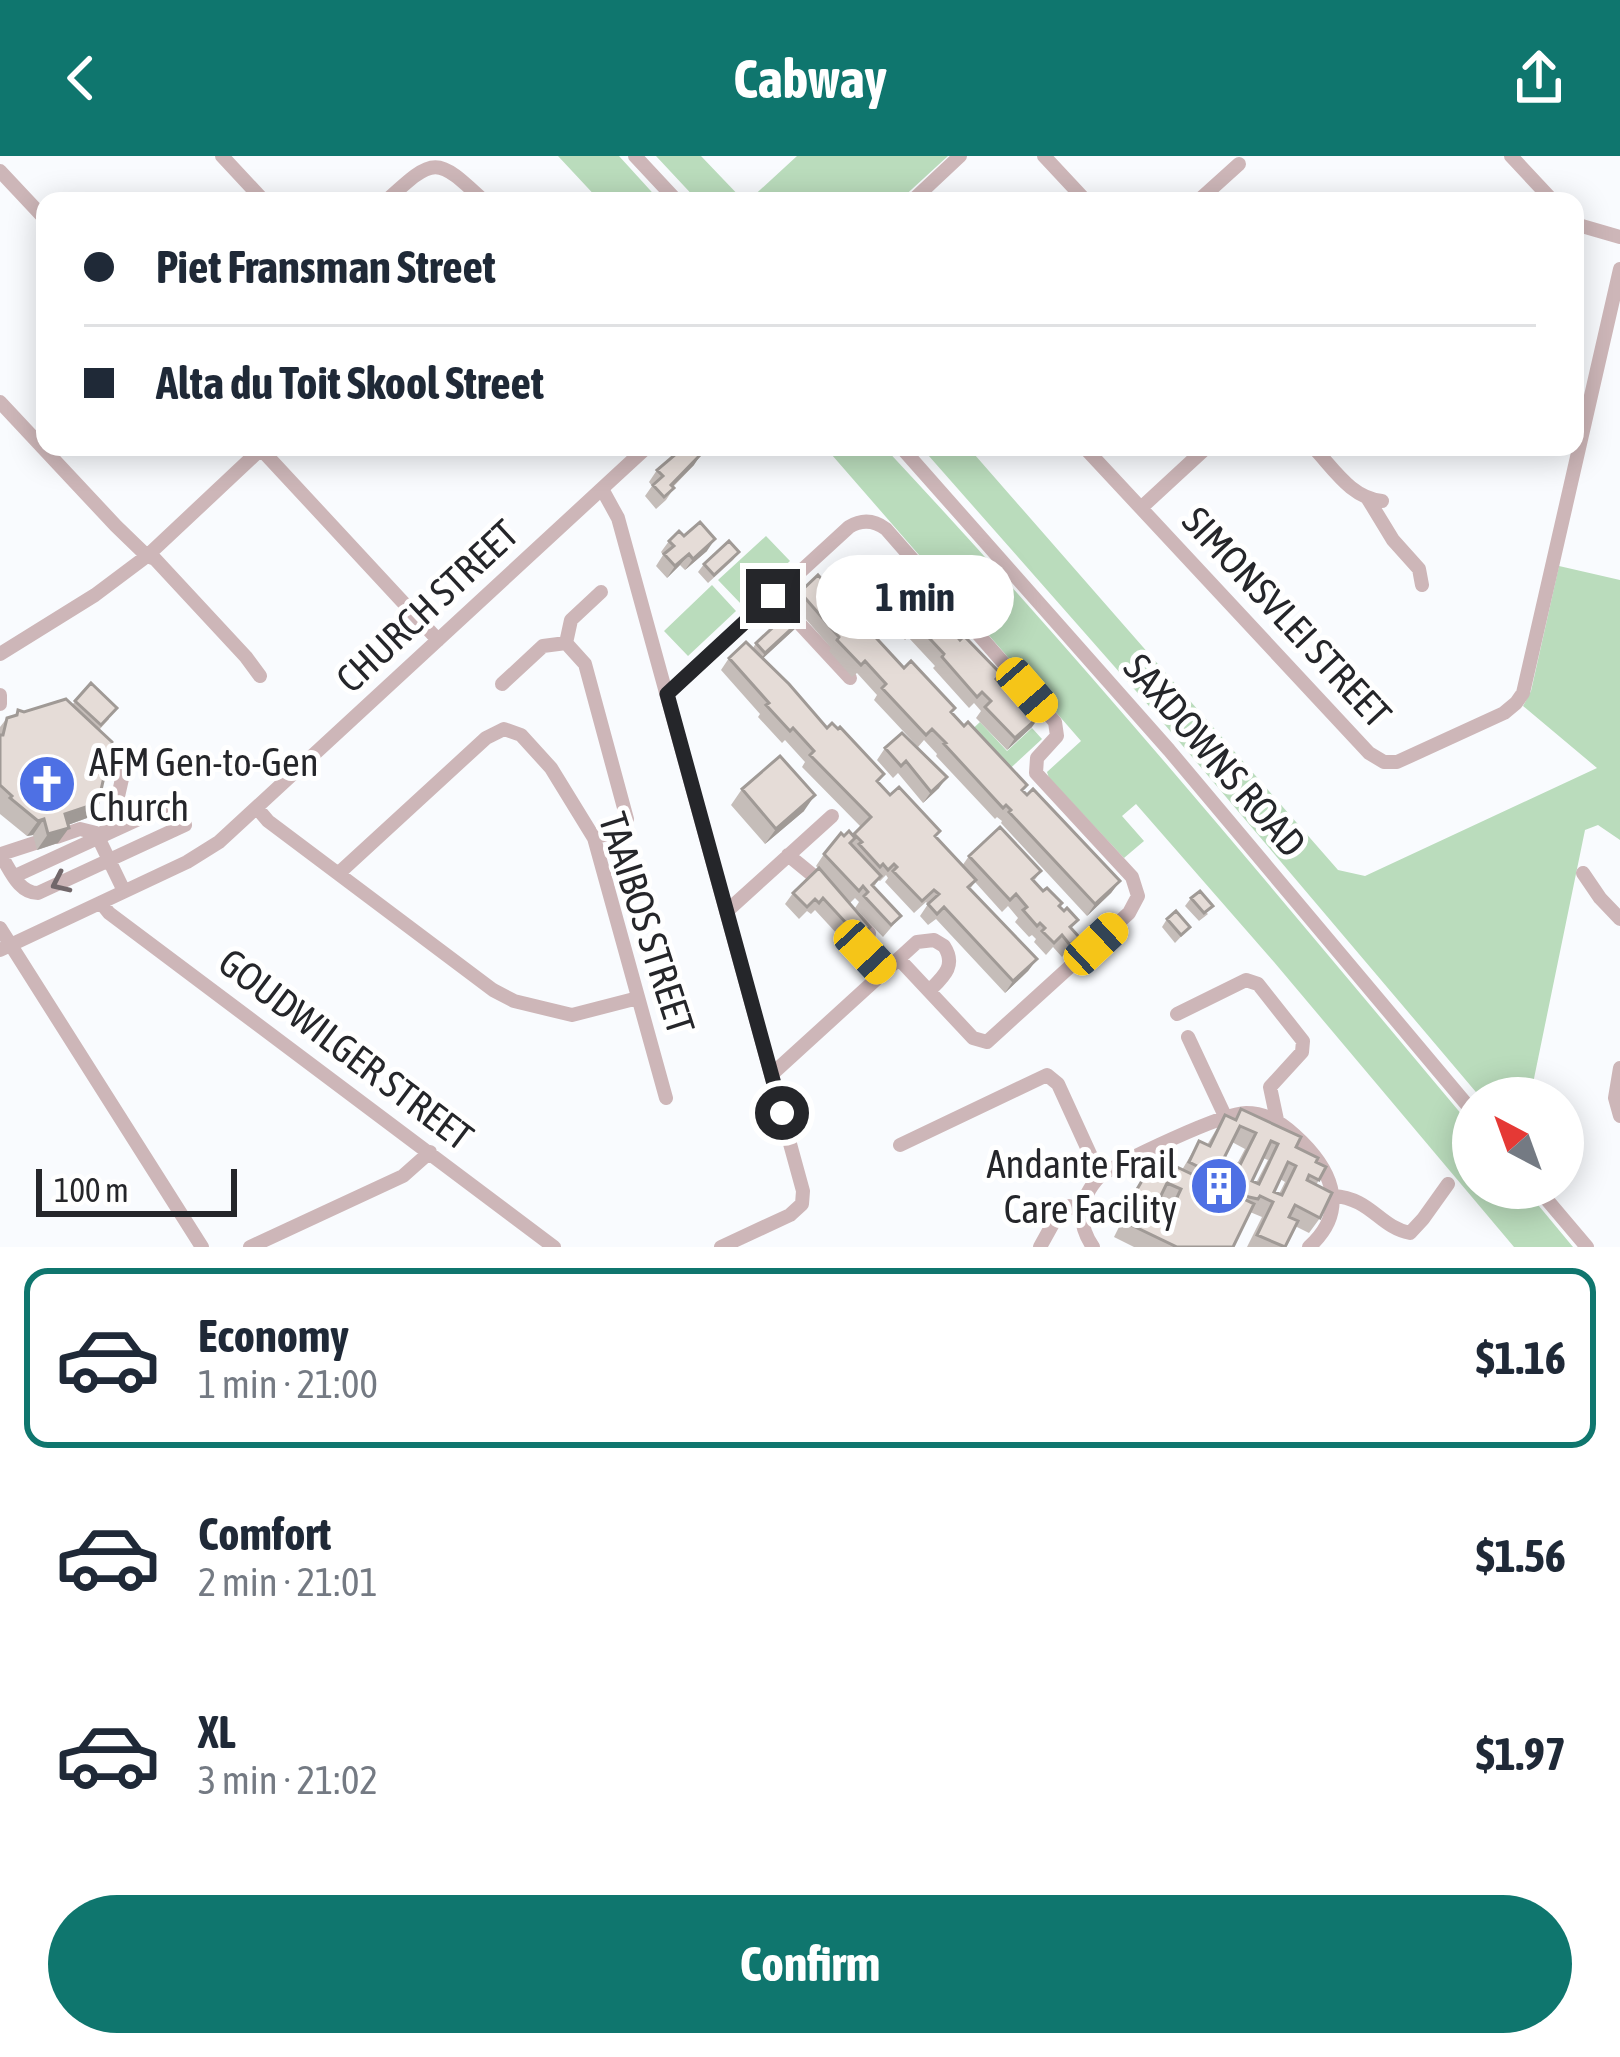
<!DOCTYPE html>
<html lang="en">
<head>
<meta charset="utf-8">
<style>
  body { margin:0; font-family:"Asap Condensed",sans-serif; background:#f2f2f3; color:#1f2937; height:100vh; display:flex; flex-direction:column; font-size:45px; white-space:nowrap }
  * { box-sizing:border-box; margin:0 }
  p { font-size:39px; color:#747a83 }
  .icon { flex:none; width:66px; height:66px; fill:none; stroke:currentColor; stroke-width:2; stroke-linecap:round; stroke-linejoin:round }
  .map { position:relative; height:1091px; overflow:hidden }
  .drawer { display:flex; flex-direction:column; background:#fff; flex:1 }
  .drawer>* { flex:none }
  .top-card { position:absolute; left:36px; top:36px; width:1548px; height:264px; border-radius:24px; box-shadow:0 6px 30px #0003; display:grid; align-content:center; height:264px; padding:0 48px; background:#fff }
  .needle { width:78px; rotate:319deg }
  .buttons { position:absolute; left:1452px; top:921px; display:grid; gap:24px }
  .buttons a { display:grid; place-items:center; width:132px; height:132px; border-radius:50%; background:#fff; box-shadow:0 6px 30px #0003; font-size:60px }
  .scale { position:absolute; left:36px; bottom:30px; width:201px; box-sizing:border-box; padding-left:12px; border:6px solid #25262a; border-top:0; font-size:33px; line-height:42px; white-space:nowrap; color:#25262a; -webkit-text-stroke:9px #fff; paint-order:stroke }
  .end { position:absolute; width:54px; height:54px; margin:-27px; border:15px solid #25262a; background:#fff; box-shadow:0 0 0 6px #fff }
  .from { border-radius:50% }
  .bubble { position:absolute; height:84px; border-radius:42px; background:#fff; box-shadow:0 6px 30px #0003; font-size:39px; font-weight:700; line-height:84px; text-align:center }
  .car { position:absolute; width:36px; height:72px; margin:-36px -18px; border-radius:15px; box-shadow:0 0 9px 3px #0007; background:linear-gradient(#f5c518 24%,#345 0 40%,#f5c518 0 76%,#345 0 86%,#f5c518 0) }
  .top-card b { display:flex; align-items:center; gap:42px; height:114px; font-size:45px }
  .top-card b+b { border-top:3px solid #e0e1e3 }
  .top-card i { width:30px; height:30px; background:#1f2937 }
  ul { padding:21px 0 0; list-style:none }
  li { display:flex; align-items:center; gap:36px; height:180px; margin:0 24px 18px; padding:0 24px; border:6px solid transparent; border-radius:24px }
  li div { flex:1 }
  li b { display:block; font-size:45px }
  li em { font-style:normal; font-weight:700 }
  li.current { border-color:#0f766e }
  li>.icon { width:108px; height:108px; stroke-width:1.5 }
  .button { display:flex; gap:24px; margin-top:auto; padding:24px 48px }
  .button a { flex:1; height:138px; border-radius:72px; background:#0f766e; color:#fff; font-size:48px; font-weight:700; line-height:138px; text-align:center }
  header { display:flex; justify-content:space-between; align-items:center; height:156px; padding:0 48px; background:#0f766e; color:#fff; font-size:54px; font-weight:700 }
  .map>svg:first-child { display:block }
  .green { fill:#badcbc }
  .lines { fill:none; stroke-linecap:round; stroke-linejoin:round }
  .minor { stroke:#cdb6b8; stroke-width:14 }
  .wall { fill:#c5bdb9; fill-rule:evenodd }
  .shaded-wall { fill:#a09a96 }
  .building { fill:#e5dcd7; stroke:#a09a96; stroke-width:3; fill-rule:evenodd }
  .oneway { stroke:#71676a }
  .route { stroke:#25262a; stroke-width:15 }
  .labels { text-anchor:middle; stroke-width:10; stroke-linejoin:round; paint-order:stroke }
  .street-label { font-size:39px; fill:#25262a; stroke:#fff }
  .poi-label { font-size:39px; fill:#25262a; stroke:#fff; text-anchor:start }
</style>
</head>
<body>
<header><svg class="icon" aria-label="back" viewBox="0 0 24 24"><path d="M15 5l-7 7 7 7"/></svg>Cabway<svg class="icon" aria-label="share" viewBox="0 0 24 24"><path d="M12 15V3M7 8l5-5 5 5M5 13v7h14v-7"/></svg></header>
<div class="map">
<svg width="1620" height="1091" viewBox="0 0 1620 1091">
  <rect width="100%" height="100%" fill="#f9fbfe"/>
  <path class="green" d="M558 0H619L660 45H600Z
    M656 0H701L744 45H698Z
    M797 0H948L899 45H748Z
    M825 291H884C1089 510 1280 742 1473 972V1032H1524L1573 1091H1514L1274 806 1136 648 1122 660 1144 685 1124 702 1049 622 1047 616 1081 585Z
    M921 291H968L1338 714 1365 720 1597 612 1523 550 1531 535 1559 410 1620 424V684L1598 669 1585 674 1530 942H1481L1143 543Z
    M766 380 790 405 742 449 718 424Z
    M870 401 903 437 884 454 888 459 884 462 859 469 824 444Z
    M712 429 736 455 688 500 664 475Z
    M980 566 1007 595 1032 572 1042 583 1002 620 965 580Z"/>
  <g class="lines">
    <path class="minor" d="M222 0 264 45
      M635 0 677 45
      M1044 0 1086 45
      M1511 0 1553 45
      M0 15 45 63
      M386 45C435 0 436 0 484 45
      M912 45 960 0
      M1198 45 1239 8
      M1575 68 1620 81
      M0 246 116 370 147 400 155 403 246 501 260 520
      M259 291 438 484
      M901 291 1169 594 1473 956
      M1084 291 1369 597 1384 606H1397L1504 557 1516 547 1523 537 1620 113
      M1313 291C1334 313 1351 342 1382 345
      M602 333 618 362 803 1035 802 1048 790 1059 721 1091
      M1368 343 1393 384 1419 413 1422 429
      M1141 352 1207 291
      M774 440 850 522
      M566 487 571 464 601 436
      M0 498 95 439 147 400 261 293
      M502 528 543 490 566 487 585 508 627 663 621 673 594 682
      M667 538 849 371C862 363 874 364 886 373L1055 566 1057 580 1037 602 1036 617 1132 721 1138 740 1129 757 987 886 973 882 899 803
      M0 539V548
      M257 652 268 665 493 834 514 845 572 859 638 842
      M103 677 112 667 124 614
      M57 681 80 673 96 677 124 735
      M0 698C10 713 18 737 38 737L185 669
      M1 698 35 687
      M788 699 826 730
      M339 717 486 582 504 573 521 579 551 612 594 682 666 942
      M1583 717 1600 742 1620 763
      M15 720 165 651
      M101 747 109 757 554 1091
      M726 756 832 660
      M857 764 869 777 865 796 884 816
      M0 772 202 1091
      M0 794 187 706 219 686 647 291
      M1177 858 1246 824 1258 828 1303 885 1302 896 1270 931 1277 964
      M1188 881 1225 960
      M1620 912 1615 942 1620 960
      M771 919 917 786 934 784 944 790C957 810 943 821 929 835
      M900 989 1047 919 1058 928 1100 1020
      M1537 1032 1587 1091
      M1333 1040C1371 1042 1379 1071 1410 1077L1423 1063 1448 1028
      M250 1091 403 1020 430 996
      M1040 1091 1061 1053 1069 1050 1082 1056
      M1093 1091C1076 1066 1079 1042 1100 1020 1122 1005 1222 957 1246 957 1270 957 1286 970 1302 986 1335 1019 1347 1057 1309 1091"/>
  </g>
  <path class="wall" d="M694 309 673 331 674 332 666 344 656 353 645 340 652 330 649 326 657 314Z
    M684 380 707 395 685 414 680 409 667 422 656 410 663 399 661 396 669 385Z
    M739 396 733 404 708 427 698 416 704 408Z
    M895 415 997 524 1032 571 1007 594 976 562 981 555 974 547 969 552 933 512 935 510 908 481 905 484 884 462 887 458 884 454 901 434 890 422Z
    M800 436 904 512 955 552 951 557 1023 635 1120 725 1111 737 1087 760 1001 667 1002 665 997 661 995 663 936 600 937 598 924 584 918 591 874 544 877 539 857 517 852 521 829 495 831 492 792 447Z
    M798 470 763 502 827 572 884 618 878 627 936 681 962 710 969 700 1041 715 1034 725 1059 750 1072 773 1079 781 1062 801 1053 791 1046 799 1034 786 1036 783 1032 779 1029 781 1015 766 1018 762 1008 750 1002 756 975 726 970 733 1037 803 1028 815 1005 837 936 763 928 769 920 760 928 748 926 746 914 757 885 726 888 722 886 719 880 725 878 724 874 731 901 760 883 781 855 752 859 746 855 742 850 747 829 724 862 783 851 793 815 754 811 758 807 755 799 763 785 748 793 737 819 713 816 710 824 698 844 680 853 679 861 671 802 611 805 606 785 584 782 587 758 561 760 558 721 514 729 502 753 492 756 487Z
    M91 527 109 563 99 574 87 662 68 669 58 687 37 694 33 679 27 680 0 658V571L7 562 14 560 18 554 24 556 72 549Z
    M902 577 939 632 923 647 898 617 893 622 877 604 885 592Z
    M742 633 804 655 765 688 731 649Z
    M1191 742 1208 758 1199 765 1185 750Z
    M1167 763 1190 771 1175 787 1162 771Z
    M1241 953 1316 1006 1319 1024 1316 1029 1320 1062 1309 1077 1295 1070 1285 1091H1247L1262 1061 1250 1056 1233 1091H1134L1114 1081 1126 1057 1122 1055 1156 1001 1182 1014 1199 985 1207 989 1225 959 1234 963ZM1232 986 1245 993 1237 1008 1224 1002ZM1263 1002 1268 1004 1256 1027 1252 1025ZM1280 1023 1285 1026 1279 1038 1274 1036ZM1159 1043 1170 1049 1163 1063 1152 1058Z"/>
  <path class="shaded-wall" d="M702 297 694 309 663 340 671 329Z
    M715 383 707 395 685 414 693 403Z
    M689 398 680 409 667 422 675 410Z
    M803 462 798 470 760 505 765 497Z
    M1040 560 1032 571 1007 594 1015 582Z
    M947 621 939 632 923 647 931 636Z
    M815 639 804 655 765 688 776 673Z
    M98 647 87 662 54 674 65 658Z
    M44 663 33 679 27 680 38 665Z
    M69 672 58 687 37 694 48 678Z
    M1120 725 1111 737 1087 760 1095 748Z
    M1037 803 1028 815 1005 837 1013 825Z"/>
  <path class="building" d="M684 291H697L702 297 671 329 674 332 664 341 653 329 663 320 657 314Z
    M700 366 715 383 693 403 689 398 675 410 664 398 674 390 669 385 679 375 684 380Z
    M729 385 739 396 714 419 704 408Z
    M905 405 919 420 907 428 895 415Z
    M818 419 904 512 911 505 955 552 951 556 964 570 968 566 1027 629 1022 634 1027 639 1033 633 1120 725 1095 748 1009 656 1011 654 1006 649 1003 652 944 588 946 587 932 573 926 579 882 532 886 528 865 505 861 509 837 484 839 481 800 436Z
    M910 426 960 484 964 480 1001 518 996 523 1004 532 1009 527 1040 560 1015 582 985 551 991 545 982 536 977 541 942 501 944 498 917 469 913 472 893 451 896 447 892 442Z
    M794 452 803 462 765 497 756 487Z
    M746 486 789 528 827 572 832 567 838 573 840 571 884 618 877 625 890 639 899 631 940 675 935 680 976 724 968 731 1037 803 1013 825 944 751 937 758 928 748 939 738 934 734 922 745 893 715 897 711 894 708 888 714 883 708 880 711 859 688 862 686 854 678 871 661 810 599 814 595 793 572 790 575 766 549 769 547 729 502Z
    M91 527 117 552 101 569 75 545Z
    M66 543 112 586 98 647 65 658 69 672 48 678 44 663 38 665 10 642 12 640 0 629V579H3L7 562 17 559 18 554 24 556Z
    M902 577 947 621 931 636 906 605 901 610 885 592Z
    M780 600 815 639 776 673 742 633Z
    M1000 671 1041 715 1032 723 1043 735 1047 732 1062 747 1059 750 1064 755 1067 752 1078 764 1070 771 1079 781 1070 789 1062 779 1054 787 1042 775 1045 772 1040 767 1037 770 1023 754 1027 751 1016 738 1010 744 969 700Z
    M849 675 855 682 850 687 881 720 872 729 901 760 891 769 864 740 868 736 863 730 859 735 824 698 841 677 844 680Z
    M819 712 870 771 859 781 823 742 819 747 815 743 807 751 793 737Z
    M1200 735 1213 750 1204 757 1191 742Z
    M1176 755 1190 771 1181 779 1167 763Z
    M1241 953 1301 981 1296 991 1318 1002 1316 1006 1326 1011 1319 1024 1309 1019 1307 1024 1332 1037 1320 1062 1295 1049 1289 1061 1298 1065 1285 1091 1257 1079 1273 1046 1260 1040 1258 1043 1249 1041 1201 1018 1203 1013 1189 1006 1199 985 1210 990 1225 959 1236 964ZM1240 970 1256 977 1240 1009 1224 1002ZM1271 985 1278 988 1259 1028 1252 1025ZM1288 1006 1296 1010 1282 1039 1274 1036Z
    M1156 1001 1254 1048 1233 1091H1177L1125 1066 1136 1042 1133 1040ZM1167 1027 1181 1033 1166 1065 1152 1058Z"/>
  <defs><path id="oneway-chevron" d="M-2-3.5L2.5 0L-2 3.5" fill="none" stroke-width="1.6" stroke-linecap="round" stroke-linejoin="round" transform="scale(3)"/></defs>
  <use class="oneway" href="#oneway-chevron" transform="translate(60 727) rotate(155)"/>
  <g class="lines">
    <path class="route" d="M773 440 667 538 782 957"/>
  </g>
  <defs>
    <g id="church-disc" transform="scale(3)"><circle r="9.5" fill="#4e70e4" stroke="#fff"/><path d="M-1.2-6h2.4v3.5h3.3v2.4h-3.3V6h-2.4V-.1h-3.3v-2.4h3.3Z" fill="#fff"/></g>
    <g id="building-disc" transform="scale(3)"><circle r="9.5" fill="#4e70e4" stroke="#fff"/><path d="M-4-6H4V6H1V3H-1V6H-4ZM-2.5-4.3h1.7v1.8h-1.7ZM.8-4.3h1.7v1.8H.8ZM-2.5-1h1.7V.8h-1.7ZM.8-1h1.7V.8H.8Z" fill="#fff"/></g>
  </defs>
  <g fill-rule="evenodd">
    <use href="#church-disc" x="47" y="628"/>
    <use href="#building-disc" x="1219" y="1030"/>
  </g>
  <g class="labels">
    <g class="street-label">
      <text transform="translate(427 450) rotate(-43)" y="14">CHURCH STREET</text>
      <text transform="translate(1287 461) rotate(47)" y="14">SIMONSVLEI STREET</text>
      <text transform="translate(1215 599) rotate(49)" y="14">SAXDOWNS ROAD</text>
      <text transform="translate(647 767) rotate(72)" y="14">TAAIBOS STREET</text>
      <text transform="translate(346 893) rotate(37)" y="14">GOUDWILGER STREET</text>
    </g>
    <g class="poi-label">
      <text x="89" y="620">AFM Gen-to-Gen<tspan x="89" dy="45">Church</tspan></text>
      <text x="1177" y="1022" text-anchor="end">Andante Frail<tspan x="1177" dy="45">Care Facility</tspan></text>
    </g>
  </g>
</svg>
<div class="buttons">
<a><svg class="needle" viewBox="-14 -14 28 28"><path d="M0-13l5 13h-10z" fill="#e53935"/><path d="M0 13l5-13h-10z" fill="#747a83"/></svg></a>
</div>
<div class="scale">100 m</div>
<i class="end from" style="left:782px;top:957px"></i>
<i class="end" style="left:773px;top:440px"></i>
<div class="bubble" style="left:816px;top:399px;width:198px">1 min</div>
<i class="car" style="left:1027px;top:534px;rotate:139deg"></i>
<i class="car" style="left:1096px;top:788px;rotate:47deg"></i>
<i class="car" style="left:865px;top:796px;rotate:137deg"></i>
<div class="top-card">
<b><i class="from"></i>Piet Fransman Street</b>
<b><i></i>Alta du Toit Skool Street</b>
</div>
</div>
<section class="drawer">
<ul>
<li class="current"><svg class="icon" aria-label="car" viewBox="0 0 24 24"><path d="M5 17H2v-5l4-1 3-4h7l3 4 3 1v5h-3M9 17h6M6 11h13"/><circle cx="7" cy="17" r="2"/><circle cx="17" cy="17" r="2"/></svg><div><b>Economy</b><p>1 min · 21:00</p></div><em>$1.16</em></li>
<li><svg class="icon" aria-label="car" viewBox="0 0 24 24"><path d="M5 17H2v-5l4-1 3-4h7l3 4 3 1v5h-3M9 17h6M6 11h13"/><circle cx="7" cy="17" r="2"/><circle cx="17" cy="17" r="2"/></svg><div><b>Comfort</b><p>2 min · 21:01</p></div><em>$1.56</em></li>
<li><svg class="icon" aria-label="car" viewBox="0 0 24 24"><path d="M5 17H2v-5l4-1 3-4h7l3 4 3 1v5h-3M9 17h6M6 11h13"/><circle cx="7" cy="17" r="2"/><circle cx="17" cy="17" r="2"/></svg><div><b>XL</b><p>3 min · 21:02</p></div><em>$1.97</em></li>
</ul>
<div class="button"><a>Confirm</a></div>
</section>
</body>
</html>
